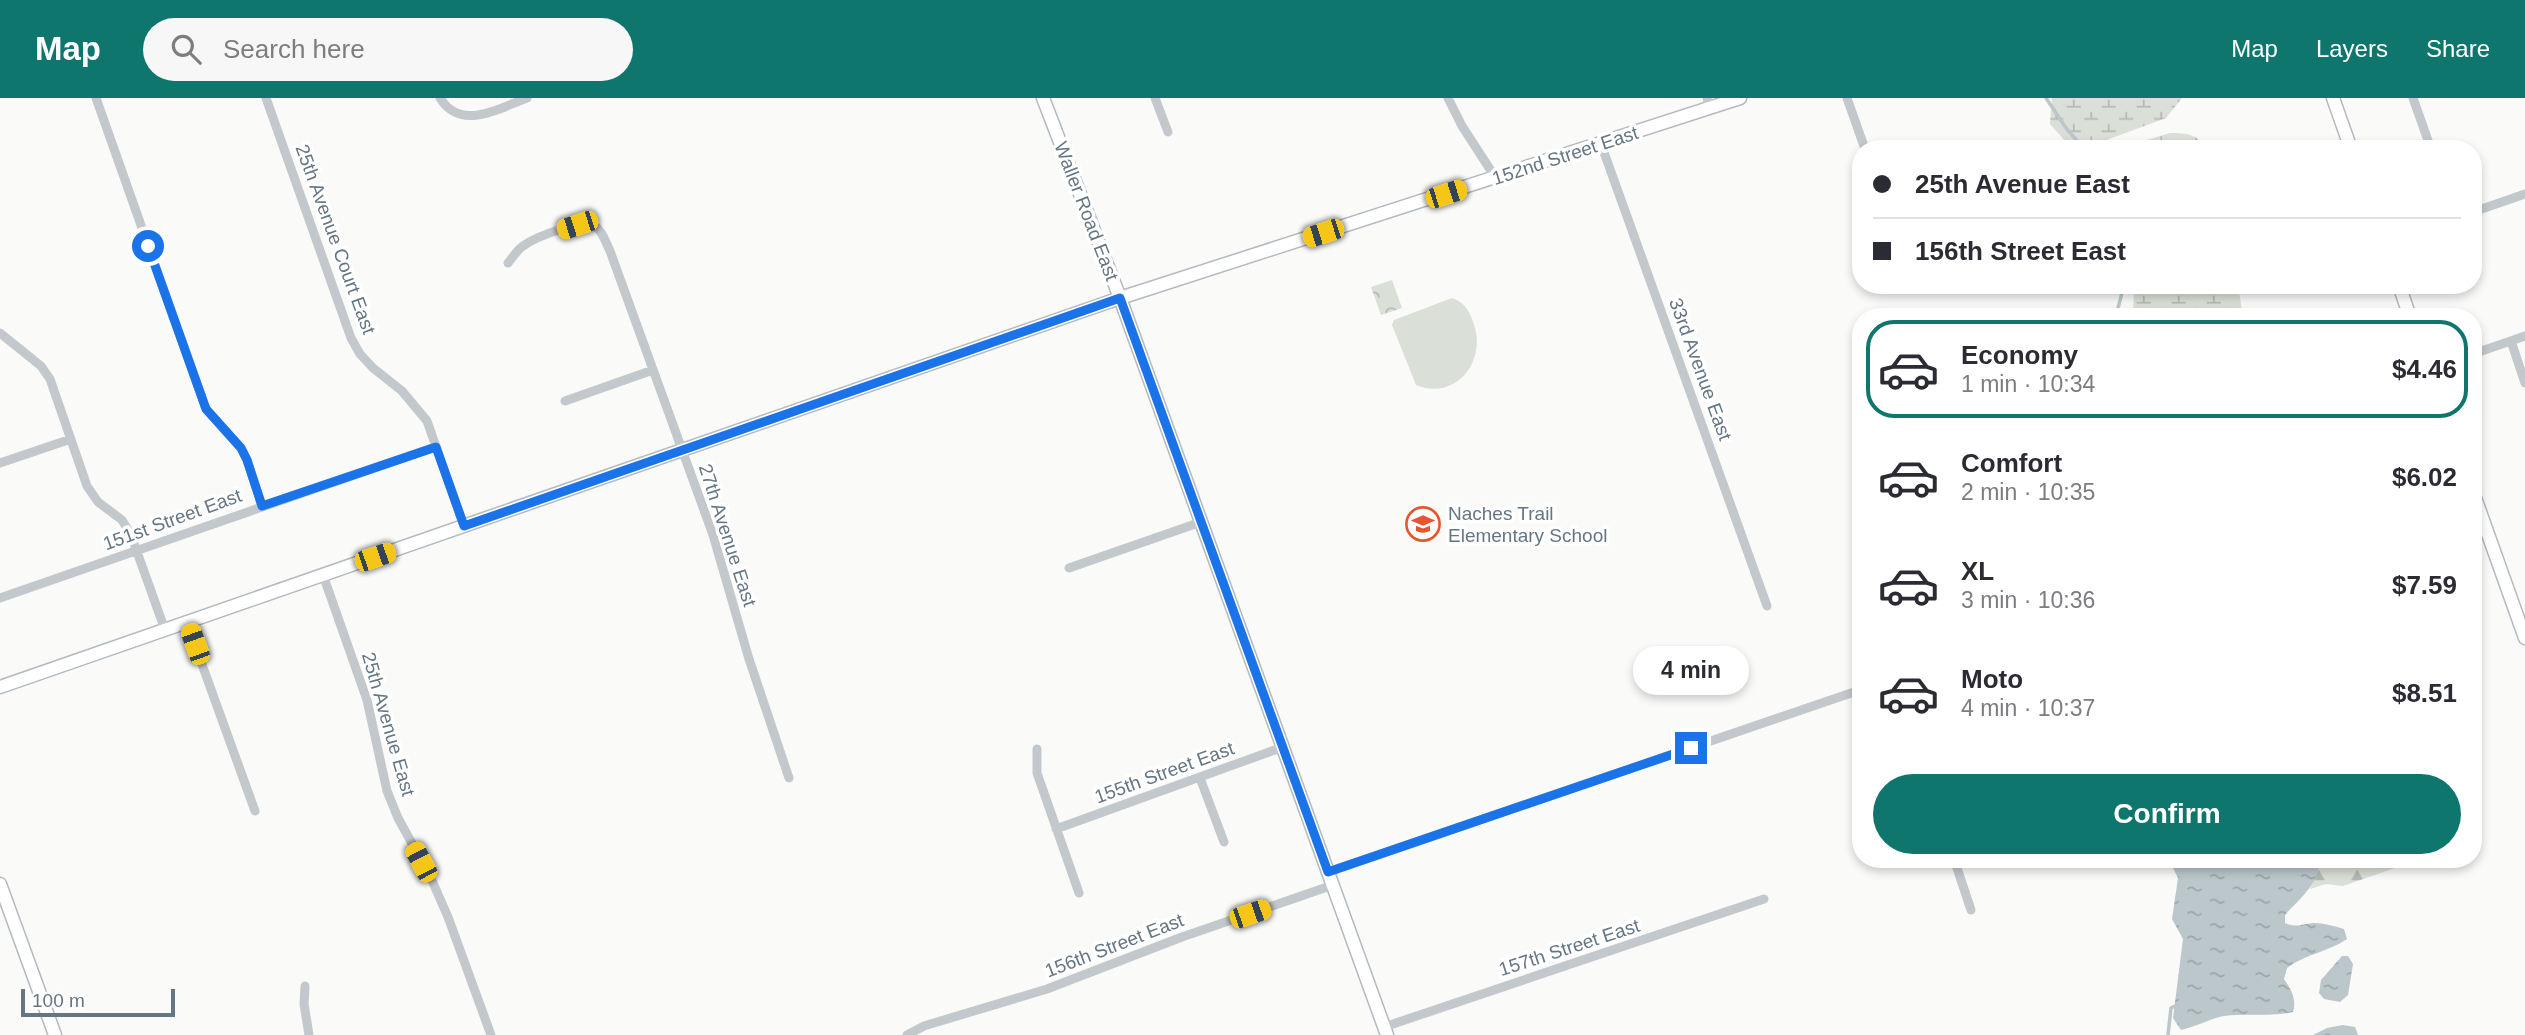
<!DOCTYPE html>
<html lang="en">
<head>
<meta charset="utf-8">
<style>
  body { margin:0; font-family:Arial,sans-serif; background:#f7f7f7; color:#2b2b33; height:100vh; display:flex; flex-direction:column; font-size:26px; white-space:nowrap }
  * { box-sizing:border-box; margin:0 }
  p { font-size:23px; color:#7c7c81 }
  .icon { flex:none; width:38px; height:38px; fill:none; stroke:currentColor; stroke-width:2; stroke-linecap:round; stroke-linejoin:round }
  .map { position:relative; flex:1; overflow:hidden }
  .side { position:absolute; left:1852px; top:210px; width:630px; height:560px; display:flex; flex-direction:column; background:#fff; border-radius:28px; box-shadow:0 4px 10px #0003 }
  .side>* { flex:none }
  .banner { position:absolute; left:1852px; top:42px; width:630px; height:154px; border-radius:28px; box-shadow:0 4px 10px #0003; display:grid; align-content:center; height:154px; padding:0 21px; background:#fff }
  .scale { position:absolute; left:21px; bottom:18px; width:154px; box-sizing:border-box; padding-left:7px; border:4px solid #657683; border-top:0; font-size:19px; line-height:24px; white-space:nowrap; color:#657683; -webkit-text-stroke:5px #fff; paint-order:stroke }
  .end { position:absolute; width:32px; height:32px; margin:-16px; border:9px solid #1a73e8; background:#fff; box-shadow:0 0 0 4px #fff }
  .from { border-radius:50% }
  .bubble { position:absolute; height:49px; border-radius:24px; background:#fff; box-shadow:0 4px 10px #0003; font-size:23px; font-weight:700; line-height:49px; text-align:center }
  .car { position:absolute; width:21px; height:42px; margin:-21px -10px; border-radius:9px; box-shadow:0 0 5px 2px #0007; background:linear-gradient(#f5c518 24%,#345 0 40%,#f5c518 0 76%,#345 0 86%,#f5c518 0) }
  .banner b { display:flex; align-items:center; gap:24px; height:66px; font-size:26px }
  .banner b+b { border-top:2px solid #e1e1e2 }
  .banner i { width:18px; height:18px; background:#2b2b33 }
  ul { padding:12px 0 0; list-style:none }
  li { display:flex; align-items:center; gap:21px; height:98px; margin:0 14px 10px; padding:0 7px; border:4px solid transparent; border-radius:28px }
  li div { flex:1 }
  li b { display:block; font-size:26px }
  li em { font-style:normal; font-weight:700 }
  li.active { border-color:#0f766e }
  li>.icon { width:63px; height:63px; stroke-width:1.5 }
  .primary-button { display:flex; gap:14px; margin-top:auto; padding:14px 21px }
  .primary-button a { flex:1; height:80px; border-radius:42px; background:#0f766e; color:#fff; font-size:28px; font-weight:700; line-height:80px; text-align:center }
  header { display:flex; align-items:center; gap:42px; box-sizing:border-box; height:98px; padding:0 35px; background:#0f766e; color:#fff }
  header strong { font-size:33px }
  nav { display:flex; gap:38px; margin-inline-start:auto; font-size:24px }
  .search { width:490px; height:63px; background:#f7f7f7; display:flex; align-items:center; gap:18px; box-sizing:border-box; padding:0 24px; border-radius:38px; color:#7c7c81; font-size:26px }
  .map>svg:first-child { display:block }
  .grass { fill:#dadfd7 }
  .forest { fill:url(#forest-firs) }
  .wetland { fill:url(#wetland-marsh) }
  .park { fill:url(#park-crowns) }
  .water { fill:url(#water-ripples) }
  .lines { fill:none; stroke-linecap:round; stroke-linejoin:round }
  .stream { stroke:#bbc7cb; stroke-width:3.5 }
  .secondary-casing { stroke:#b3babf; stroke-width:15 }
  .street { stroke:#c3c8cc; stroke-width:9 }
  .secondary { stroke:#fff; stroke-width:12 }
  .route { stroke:#1a73e8; stroke-width:9 }
  .labels { text-anchor:middle; stroke-width:7; stroke-linejoin:round; paint-order:stroke }
  .street-label { font-size:19px; fill:#657683; stroke:#fff }
  .poi-label { font-size:19px; fill:#657683; stroke:#fff; text-anchor:start }
</style>
</head>
<body>
<header>
<strong>Map</strong>
<div class="search"><svg class="icon" aria-label="search" viewBox="0 0 24 24"><circle cx="10" cy="10" r="6"/><path d="M15 15l6 6"/></svg>Search here</div>
<nav><a>Map</a><a>Layers</a><a>Share</a></nav>
</header>
<div class="map">
<svg width="2525" height="937" viewBox="0 0 2525 937">
  <defs>
    <pattern id="forest-firs" width="22" height="20" patternUnits="userSpaceOnUse" patternTransform="scale(1.75)"><rect width="22" height="20" fill="#dadfd7"/><path d="M5 1l3.5 6h-7zM16 11l3.5 6h-7z" fill="#b4b9b4"/></pattern>
    <pattern id="wetland-marsh" width="20" height="14" patternUnits="userSpaceOnUse" patternTransform="scale(1.75)"><rect width="20" height="14" fill="#dadfd7"/><path d="M1 5h8M5 5V1M11 12h8M15 12V8" fill="none" stroke="#b4b9b4"/></pattern>
    <pattern id="park-crowns" width="20" height="18" patternUnits="userSpaceOnUse" patternTransform="scale(1.75)"><rect width="20" height="18" fill="#dadfd7"/><path d="M2 6a3 3 0 1 1 6 0M12 15a3 3 0 1 1 6 0" fill="none" stroke="#b4b9b4"/></pattern>
    <pattern id="water-ripples" width="26" height="14" patternUnits="userSpaceOnUse" patternTransform="scale(1.75)"><rect width="26" height="14" fill="#bbc7cb"/><path d="M2 4q2-2 4 0t4 0M15 11q2-2 4 0t4 0" fill="none" stroke="#9ca6aa"/></pattern>
  </defs>
  <rect width="100%" height="100%" fill="#fafaf8"/>
  <path class="grass" d="M1452 200C1464 204 1469 212 1473 224 1488 261 1457 304 1416 287L1392 227 1394 222Z"/>
  <path class="forest" d="M2318 761H2421L2343 788 2326 786 2310 791 2319 767Z"/>
  <path class="wetland" d="M2052 0H2182L2166 20 2101 44 2088 46 2065 43 2050 26Z
    M2170 35C2186 35 2198 36 2207 51H2127L2137 45Z
    M2134 187H2238L2243 219H2133Z"/>
  <path class="park" d="M1392 182 1402 210 1381 217 1371 189Z"/>
  <path class="water" d="M2147 761H2318C2323 783 2298 802 2285 817V825C2296 830 2302 826 2314 825 2324 825 2334 828 2344 831L2347 841C2328 854 2305 856 2287 870L2284 881C2291 891 2297 901 2293 914 2269 919 2247 915 2224 918 2212 920 2195 929 2181 932L2173 920 2183 841 2172 821 2178 780 2173 770 2165 763H2149Z
    M2342 858H2348L2353 866 2348 897 2340 904 2324 901 2319 895 2321 882Z
    M2343 927 2355 929 2358 937H2313L2327 930Z"/>
  <g class="lines">
    <path class="stream" d="M2046 0 2066 30 2084 51
      M2121 219 2117 214 2124 187
      M2168 937 2171 910 2177 907"/>
    <g class="secondary-casing">
      <path id="secondary" d="M1043 0 1120 200 1387 937
        M2333 0 2351 51
        M2399 187 2410 219
        M2473 394 2525 540
        M0 589 1120 200 1740 0
        M0 786 55 937"/>
    </g>
    <path class="street" d="M96 0 206 311 241 350 247 362 262 408
      M266 0 351 240 360 256 373 270 402 293 427 323 464 428
      M440 0C461 34 499 10 527 0
      M1155 0 1168 34
      M1448 0 1462 28 1495 79
      M1707 0 1710 10
      M1847 0 1865 51
      M2413 0 2431 51
      M1601 46 1767 508
      M2473 114 2525 96
      M508 165C513 159 517 152 523 148 536 139 582 120 596 129 603 134 606 145 610 153L713 437 749 561 789 680
      M0 235 41 268 50 281 87 388 98 404 122 422 131 437 165 532
      M2511 243 2525 285
      M2473 256 2525 238
      M565 303 653 272
      M0 365 71 341
      M1069 470 1201 424
      M323 477 367 602 387 693 398 720 430 778 448 819 491 937
      M0 500 435 349
      M187 525 255 713
      M1037 651V675L1079 795
      M1200 680 1224 744
      M1056 731 1283 649
      M1954 761 1971 812
      M1328 774 1860 592
      M305 888 304 906 309 937
      M1384 929 1764 801
      M907 937 924 928 1047 891 1182 839 1333 787"/>
    <use href="#secondary" class="secondary"/>
  </g>
  <g class="lines">
    <path class="route" d="M148 148 206 311 241 350 247 362 262 408 436 349 464 428 1120 200 1328 774 1691 650"/>
  </g>
  <defs>
    <g id="school-ring" transform="scale(1.75)"><circle r="9.5" fill="#fff" stroke="#e4572e" stroke-width="1.5"/><path d="M0-5L7-2L0 1L-7-2ZM-4 1L0 2.5L4 1V4Q0 6-4 4Z" fill="#e4572e"/></g>
  </defs>
  <g fill-rule="evenodd">
    <use href="#school-ring" x="1423" y="426"/>
  </g>
  <g class="labels">
    <g class="street-label">
      <text transform="translate(1565 57) rotate(-18)" y="7">152nd Street East</text>
      <text transform="translate(1087 113) rotate(69)" y="7">Waller Road East</text>
      <text transform="translate(336 141) rotate(70)" y="7">25th Avenue Court East</text>
      <text transform="translate(1701 271) rotate(70)" y="7">33rd Avenue East</text>
      <text transform="translate(172 421) rotate(-20)" y="7">151st Street East</text>
      <text transform="translate(728 437) rotate(72)" y="7">27th Avenue East</text>
      <text transform="translate(389 626) rotate(74)" y="7">25th Avenue East</text>
      <text transform="translate(1164 674) rotate(-20)" y="7">155th Street East</text>
      <text transform="translate(1114 847) rotate(-21)" y="7">156th Street East</text>
      <text transform="translate(1569 849) rotate(-18)" y="7">157th Street East</text>
    </g>
    <g class="poi-label">
      <text x="1448" y="422">Naches Trail<tspan x="1448" dy="22">Elementary School</tspan></text>
    </g>
  </g>
</svg>
<div class="scale">100 m</div>
<i class="end from" style="left:148px;top:148px"></i>
<i class="end" style="left:1691px;top:650px"></i>
<div class="bubble" style="left:1633px;top:548px;width:116px">4 min</div>
<i class="car" style="left:1446px;top:96px;rotate:72deg"></i>
<i class="car" style="left:577px;top:127px;rotate:252deg"></i>
<i class="car" style="left:1323px;top:135px;rotate:252deg"></i>
<i class="car" style="left:375px;top:459px;rotate:71deg"></i>
<i class="car" style="left:195px;top:546px;rotate:340deg"></i>
<i class="car" style="left:421px;top:764px;rotate:332deg"></i>
<i class="car" style="left:1250px;top:816px;rotate:71deg"></i>
<div class="banner">
<b><i class="from"></i>25th Avenue East</b>
<b><i></i>156th Street East</b>
</div>
<section class="side">
<ul>
<li class="active"><svg class="icon" aria-label="car" viewBox="0 0 24 24"><path d="M5 17H2v-5l4-1 3-4h7l3 4 3 1v5h-3M9 17h6M6 11h13"/><circle cx="7" cy="17" r="2"/><circle cx="17" cy="17" r="2"/></svg><div><b>Economy</b><p>1 min · 10:34</p></div><em>$4.46</em></li>
<li><svg class="icon" aria-label="car" viewBox="0 0 24 24"><path d="M5 17H2v-5l4-1 3-4h7l3 4 3 1v5h-3M9 17h6M6 11h13"/><circle cx="7" cy="17" r="2"/><circle cx="17" cy="17" r="2"/></svg><div><b>Comfort</b><p>2 min · 10:35</p></div><em>$6.02</em></li>
<li><svg class="icon" aria-label="car" viewBox="0 0 24 24"><path d="M5 17H2v-5l4-1 3-4h7l3 4 3 1v5h-3M9 17h6M6 11h13"/><circle cx="7" cy="17" r="2"/><circle cx="17" cy="17" r="2"/></svg><div><b>XL</b><p>3 min · 10:36</p></div><em>$7.59</em></li>
<li><svg class="icon" aria-label="car" viewBox="0 0 24 24"><path d="M5 17H2v-5l4-1 3-4h7l3 4 3 1v5h-3M9 17h6M6 11h13"/><circle cx="7" cy="17" r="2"/><circle cx="17" cy="17" r="2"/></svg><div><b>Moto</b><p>4 min · 10:37</p></div><em>$8.51</em></li>
</ul>
<div class="primary-button"><a>Confirm</a></div>
</section>
</div>
</body>
</html>
